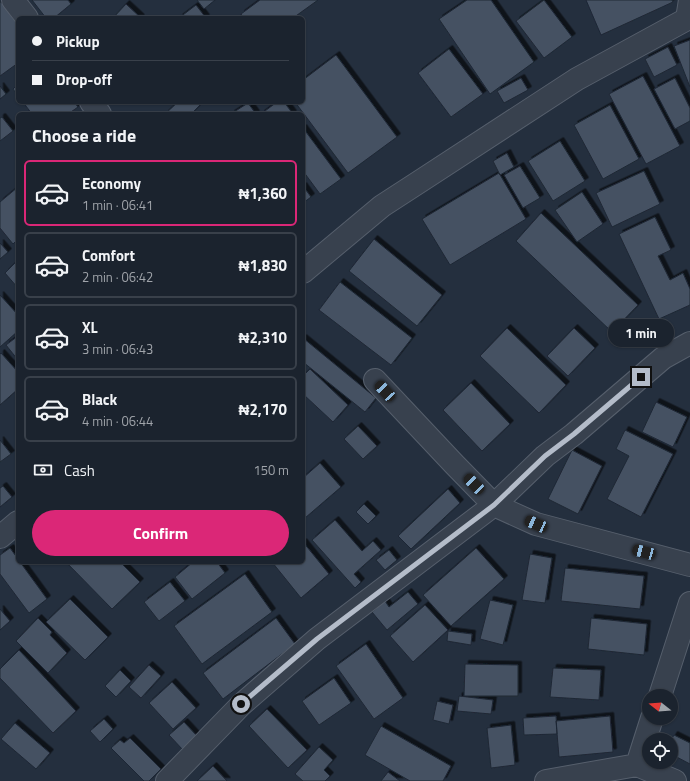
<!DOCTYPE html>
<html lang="en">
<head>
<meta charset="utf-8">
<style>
  body { margin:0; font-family:"Titillium Web",sans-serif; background:#282f3a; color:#f1f3f6; height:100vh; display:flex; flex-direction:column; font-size:15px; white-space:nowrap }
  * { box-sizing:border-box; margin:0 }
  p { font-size:13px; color:#a0a4aa }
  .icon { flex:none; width:22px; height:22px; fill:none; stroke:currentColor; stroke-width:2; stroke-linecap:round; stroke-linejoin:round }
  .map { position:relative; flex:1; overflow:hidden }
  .details { position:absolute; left:16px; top:112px; width:289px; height:452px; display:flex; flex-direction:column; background:#1b232e; border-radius:6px; box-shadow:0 1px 3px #0004,0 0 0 1px #39404a }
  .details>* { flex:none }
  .guide { position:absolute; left:16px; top:16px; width:289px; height:88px; border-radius:6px; box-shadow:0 1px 3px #0004,0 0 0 1px #39404a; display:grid; align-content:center; height:88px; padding:0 16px; background:#1b232e }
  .needle { width:26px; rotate:287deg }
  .controls { position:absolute; left:642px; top:689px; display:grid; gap:8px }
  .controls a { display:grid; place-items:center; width:36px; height:36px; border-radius:50%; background:#1b232e; box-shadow:0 1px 3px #0004,0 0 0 1px #39404a; font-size:20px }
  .end { position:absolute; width:18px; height:18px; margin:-9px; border:5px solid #b4bcc9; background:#111; box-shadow:0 0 0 2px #111 }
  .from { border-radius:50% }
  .bubble { position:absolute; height:28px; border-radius:14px; background:#1b232e; box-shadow:0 1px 3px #0004,0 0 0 1px #39404a; font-size:13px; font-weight:700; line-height:28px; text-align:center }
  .car { position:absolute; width:12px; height:24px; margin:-12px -6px; border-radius:5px; box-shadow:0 0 3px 1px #0007; background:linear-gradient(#222 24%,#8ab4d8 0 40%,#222 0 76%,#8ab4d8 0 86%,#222 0) }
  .guide b { display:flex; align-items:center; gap:14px; height:38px; font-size:15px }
  .guide b+b { border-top:1px solid #39404a }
  .guide i { width:10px; height:10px; background:#f1f3f6 }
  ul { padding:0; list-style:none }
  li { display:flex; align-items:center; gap:12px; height:66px; margin:0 8px 6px; padding:0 8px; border:2px solid #39404a; border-radius:6px }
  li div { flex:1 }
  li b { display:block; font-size:15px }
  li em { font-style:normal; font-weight:700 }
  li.on { border-color:#db2777 }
  li>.icon { width:36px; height:36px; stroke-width:1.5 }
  h2 { padding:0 16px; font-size:18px; line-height:48px }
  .pay { display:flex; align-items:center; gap:10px; height:44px; padding:0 16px; font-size:15px }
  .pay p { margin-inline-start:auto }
  .cta { display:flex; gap:8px; margin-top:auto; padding:8px 16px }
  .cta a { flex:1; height:46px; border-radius:24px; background:#db2777; color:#fff; font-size:16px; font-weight:700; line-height:46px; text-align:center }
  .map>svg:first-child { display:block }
  .building { fill:#455162; stroke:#1f2835; filter:url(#shadow) }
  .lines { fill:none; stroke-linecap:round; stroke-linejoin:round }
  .minor-casing { stroke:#565f6c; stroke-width:24 }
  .minor { stroke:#38414e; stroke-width:22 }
  .route { stroke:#b4bcc9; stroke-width:5 }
</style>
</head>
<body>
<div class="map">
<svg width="690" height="781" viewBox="0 0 690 781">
  <defs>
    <filter id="shadow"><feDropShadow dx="3.5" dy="-3.5" stdDeviation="0" flood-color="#0009"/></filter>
  </defs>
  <rect width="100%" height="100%" fill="#242f3e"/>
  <path class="building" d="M32 0H68L71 4 54 18H46Z
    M197 0H215L204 9Z
    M260 0H318L293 18H244L241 14Z
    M467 0H491L534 62 490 94 439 19Z
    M544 0 572 37 544 58 516 21Z
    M586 0H672L673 2 601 35Z
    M0 2H1L18 25V63L0 76Z
    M126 4 141 18H113Z
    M196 5 206 18H179Z
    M690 40V87L674 46Z
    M668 47 677 65 654 77 645 59Z
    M449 49 483 94 451 117 418 73Z
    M336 55 397 137 348 173 295 102H303V80Z
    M643 76 680 146 646 164 609 94Z
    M521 78 528 90 504 103 497 91Z
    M675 78 690 108V121L675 129 654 89Z
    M18 84V96L13 89Z
    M0 86 6 94 0 99Z
    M23 102H74L78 107 68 114H32Z
    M178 102H203L191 114H165Z
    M277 102H284L293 114H261Z
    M248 103 256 114H231Z
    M610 105 639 159 603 179 574 125Z
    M2 117 13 131 0 141V118Z
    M303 128 341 179 320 194 303 171Z
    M560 141 585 181 553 201 528 161Z
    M507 153 514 167 500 175 493 161Z
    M520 166 540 198 523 208 504 175Z
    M644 171 660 204 612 227 596 193Z
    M499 173 526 219 450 265 422 219Z
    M303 186 311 197 303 203Z
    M18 187V239L13 244 0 228V202Z
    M582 192 603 224 577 242 555 210Z
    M541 213 638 305 612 332 516 241Z
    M655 217 671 250 658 256 670 280 683 273 690 289V305L659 319 619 234Z
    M374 239 442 295 417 326 349 271Z
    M0 243 8 252 0 259Z
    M17 261 18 262V288L5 273Z
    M340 282 412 338 391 365 319 310Z
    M0 295 18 315V331L0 347Z
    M507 328 566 385 539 413 480 356Z
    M574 328 595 348 568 376 547 356Z
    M18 336V360L6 345Z
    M303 338 376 398 365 412 303 362Z
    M1 353 18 372V389L0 405V354Z
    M310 369 348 405 333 422 303 394V376Z
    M471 383 510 424 482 451 443 410Z
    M656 402 687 417 673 447 642 432Z
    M358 426 377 446 363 459 344 439Z
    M625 430 673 454 641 517 607 499 629 456 616 449Z
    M0 440 11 454 0 462Z
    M572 450 602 466 578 514 548 499Z
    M320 463 341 487 305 518 303 516V478Z
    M3 486 12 497 0 507V488Z
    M448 489 460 503 411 549 398 536Z
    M364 504 376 516 368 524 356 512Z
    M335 520 362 551 373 541 381 550 354 574 361 582 355 588 312 540Z
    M303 542 329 574 301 598 272 562H303Z
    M10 548 18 559V562H20L47 599 29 613 0 574V555Z
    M476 548 504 579 451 626 423 595Z
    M389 550 397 560 385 570 376 560Z
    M530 554 552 558 545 603 522 600Z
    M66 562H120L140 582 112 609Z
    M193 562H217L225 573 192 599 175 577Z
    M565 568 644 576 640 609 561 601Z
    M245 574 272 612 202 664 174 626Z
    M170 582 185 601 159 621 144 602Z
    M408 592 418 604 387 630 372 612 385 601 389 607Z
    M70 599 108 637 85 660 46 622Z
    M490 600 513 605 503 645 480 639Z
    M425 605 448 630 413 662 390 636Z
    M0 609 10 621 0 630Z
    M38 618 52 632 50 635 67 653 48 673 16 641Z
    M276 618 295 644 223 699 203 673Z
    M591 618 647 624 644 655 588 649Z
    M448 631 472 634 471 645 447 641Z
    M366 644 403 698 374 719 336 666Z
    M19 650 76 711 53 733 0 678V669Z
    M465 664 518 665V696H464Z
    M149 665 161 676 141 698 129 687Z
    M553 668 601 670 599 700 550 697Z
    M120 670 131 681 116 697 105 686Z
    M334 678 351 703 319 725 302 701Z
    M172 682 196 708 173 729 149 703Z
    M459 696 493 700 491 714 457 711Z
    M437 701 453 705 449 724 433 720Z
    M267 709 307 750 288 768 249 726Z
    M556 716 557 734 524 735 523 718Z
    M610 716 613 752 559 757 556 721Z
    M104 719 113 729 100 742 90 731Z
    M184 722 197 736 183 750 169 735Z
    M15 723 50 753 36 769 1 739Z
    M511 725 515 765 491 768 487 728Z
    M381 726 451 766 443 781H410L365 755Z
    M674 735 690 743V764L671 754V740Z
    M130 738 161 769 149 781H144L111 748 120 740 124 743Z
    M319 747 333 760 324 770 330 776 325 781H303L295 774Z
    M213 766 227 781H197Z
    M388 772 400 781H381Z"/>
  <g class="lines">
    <g class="minor-casing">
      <path id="minor" d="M13 0 27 18
        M91 102 100 114
        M303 272 382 206 419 182 577 79 687 19 690 0
        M375 380 454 464 494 505 536 524 690 565
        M0 537 18 522
        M660 696 690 603
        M637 765 652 718
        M167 781 241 705 317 639 494 505 545 456 574 434 663 358 690 343
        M546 781 637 765 675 781"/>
    </g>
    <use href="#minor" class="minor"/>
  </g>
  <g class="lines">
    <path class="route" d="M241 704 317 639 494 505 545 456 574 434 641 377"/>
  </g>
</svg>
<div class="controls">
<a><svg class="needle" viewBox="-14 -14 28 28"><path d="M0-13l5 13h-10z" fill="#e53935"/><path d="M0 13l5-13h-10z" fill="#a0a4aa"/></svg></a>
<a><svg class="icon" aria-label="locate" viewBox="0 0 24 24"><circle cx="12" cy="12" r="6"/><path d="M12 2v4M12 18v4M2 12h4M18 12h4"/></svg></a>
</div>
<i class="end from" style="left:241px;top:704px"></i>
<i class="end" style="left:641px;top:377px"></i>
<div class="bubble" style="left:608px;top:319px;width:66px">1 min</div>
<i class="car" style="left:385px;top:391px;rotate:317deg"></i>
<i class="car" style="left:474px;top:484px;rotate:315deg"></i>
<i class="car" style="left:536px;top:524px;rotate:294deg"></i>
<i class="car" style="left:644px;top:552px;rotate:285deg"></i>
<div class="guide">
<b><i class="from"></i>Pickup</b>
<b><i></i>Drop-off</b>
</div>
<section class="details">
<h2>Choose a ride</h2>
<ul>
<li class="on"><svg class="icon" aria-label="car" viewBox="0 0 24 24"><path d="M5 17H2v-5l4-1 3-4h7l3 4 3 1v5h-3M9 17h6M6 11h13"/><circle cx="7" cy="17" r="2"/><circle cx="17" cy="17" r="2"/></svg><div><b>Economy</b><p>1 min · 06:41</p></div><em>₦1,360</em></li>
<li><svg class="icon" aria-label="car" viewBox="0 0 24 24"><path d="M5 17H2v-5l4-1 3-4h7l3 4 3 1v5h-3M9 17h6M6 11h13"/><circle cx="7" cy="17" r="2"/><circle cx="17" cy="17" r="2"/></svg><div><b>Comfort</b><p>2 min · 06:42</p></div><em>₦1,830</em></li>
<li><svg class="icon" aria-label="car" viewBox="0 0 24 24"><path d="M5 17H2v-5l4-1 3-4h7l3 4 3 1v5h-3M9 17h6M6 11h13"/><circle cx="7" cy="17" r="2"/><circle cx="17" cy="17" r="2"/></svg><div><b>XL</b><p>3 min · 06:43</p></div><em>₦2,310</em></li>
<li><svg class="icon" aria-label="car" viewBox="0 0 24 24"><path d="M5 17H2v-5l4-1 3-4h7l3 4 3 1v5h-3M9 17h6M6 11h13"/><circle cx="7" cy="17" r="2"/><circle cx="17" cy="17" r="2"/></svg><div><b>Black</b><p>4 min · 06:44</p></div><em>₦2,170</em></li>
</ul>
<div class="pay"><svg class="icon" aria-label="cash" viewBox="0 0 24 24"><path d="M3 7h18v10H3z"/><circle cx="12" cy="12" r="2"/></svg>Cash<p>150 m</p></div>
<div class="cta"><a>Confirm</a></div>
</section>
</div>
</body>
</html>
